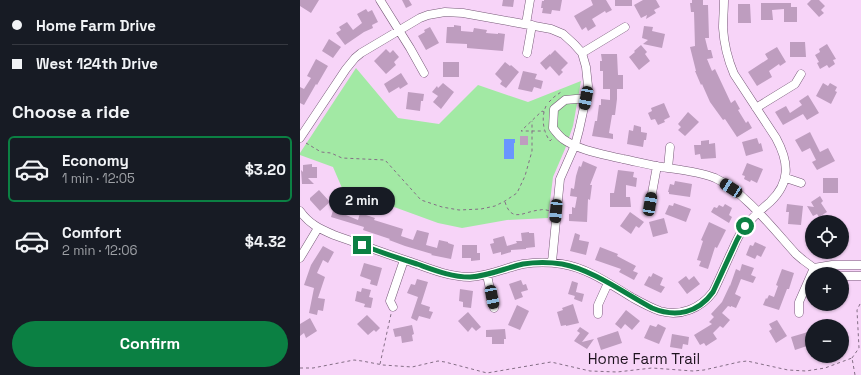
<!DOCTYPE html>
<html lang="en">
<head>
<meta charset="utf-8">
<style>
  body { margin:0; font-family:"Space Grotesk",sans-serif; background:#20242c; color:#f1f3f6; height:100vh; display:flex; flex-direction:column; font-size:15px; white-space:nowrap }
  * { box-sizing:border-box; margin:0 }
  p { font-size:13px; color:#9ea1a6 }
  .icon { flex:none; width:22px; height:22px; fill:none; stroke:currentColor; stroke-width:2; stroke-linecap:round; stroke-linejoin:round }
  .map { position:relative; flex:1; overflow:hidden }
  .panel { display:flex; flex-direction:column; background:#171b24; width:300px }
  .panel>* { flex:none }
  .hud { display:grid; align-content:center; height:88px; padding:0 12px; background:#171b24 }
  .fabs { position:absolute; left:505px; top:215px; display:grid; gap:8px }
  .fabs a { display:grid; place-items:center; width:44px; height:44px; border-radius:50%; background:#171b24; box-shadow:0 1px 3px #0004; font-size:20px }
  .end { position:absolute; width:18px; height:18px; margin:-9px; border:5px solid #0b8043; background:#fff; box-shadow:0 0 0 2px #fff }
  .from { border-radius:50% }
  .bubble { position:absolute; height:28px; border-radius:14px; background:#171b24; box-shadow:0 1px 3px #0004; font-size:13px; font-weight:800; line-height:28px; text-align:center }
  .car { position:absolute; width:12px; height:24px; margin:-12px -6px; border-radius:5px; box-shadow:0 0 3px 1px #0007; background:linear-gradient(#222 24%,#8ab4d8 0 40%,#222 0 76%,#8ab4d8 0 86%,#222 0) }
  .hud b { display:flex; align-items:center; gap:14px; height:38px; font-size:15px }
  .hud b+b { border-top:1px solid #363941 }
  .hud i { width:10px; height:10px; background:#f1f3f6 }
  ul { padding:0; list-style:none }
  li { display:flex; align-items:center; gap:12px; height:66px; margin:0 8px 6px; padding:0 4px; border:2px solid transparent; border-radius:6px }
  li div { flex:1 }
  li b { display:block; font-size:15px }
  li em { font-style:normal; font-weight:800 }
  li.selected { border-color:#0b8043 }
  li>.icon { width:36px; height:36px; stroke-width:1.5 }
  h2 { padding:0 12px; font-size:18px; line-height:48px }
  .primary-button { display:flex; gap:8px; margin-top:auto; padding:8px 12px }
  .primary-button a { flex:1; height:46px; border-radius:24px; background:#0b8043; color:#fff; font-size:16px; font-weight:800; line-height:46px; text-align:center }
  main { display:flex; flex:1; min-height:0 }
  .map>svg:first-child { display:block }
  .green { fill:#a2e9a4 }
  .water { fill:#6995fe }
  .building { fill:#be9dbf }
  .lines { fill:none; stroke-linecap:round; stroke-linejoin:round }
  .minor-casing { stroke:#765977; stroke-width:9 }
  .path { stroke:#846e85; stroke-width:1; stroke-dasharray:3 3; stroke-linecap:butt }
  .minor { stroke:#fff; stroke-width:8 }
  .route { stroke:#0b8043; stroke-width:5 }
  .labels { text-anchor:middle; stroke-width:3; stroke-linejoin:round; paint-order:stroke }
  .street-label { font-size:15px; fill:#1d121e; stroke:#f7d4f8 }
</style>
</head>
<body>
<main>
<section class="panel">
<div class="hud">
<b><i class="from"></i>Home Farm Drive</b>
<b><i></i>West 124th Drive</b>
</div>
<h2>Choose a ride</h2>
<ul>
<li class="selected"><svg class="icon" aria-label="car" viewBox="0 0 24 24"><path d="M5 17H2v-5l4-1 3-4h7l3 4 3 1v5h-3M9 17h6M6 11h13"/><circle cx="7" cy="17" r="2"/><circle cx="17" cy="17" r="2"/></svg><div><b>Economy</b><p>1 min · 12:05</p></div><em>$3.20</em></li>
<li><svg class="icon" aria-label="car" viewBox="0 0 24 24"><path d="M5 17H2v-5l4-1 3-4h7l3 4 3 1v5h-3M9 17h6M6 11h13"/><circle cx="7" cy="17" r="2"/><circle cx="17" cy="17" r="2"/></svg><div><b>Comfort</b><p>2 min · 12:06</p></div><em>$4.32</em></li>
</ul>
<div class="primary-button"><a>Confirm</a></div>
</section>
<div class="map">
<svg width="561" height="375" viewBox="0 0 561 375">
  <rect width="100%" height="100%" fill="#f7d4f8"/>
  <path class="green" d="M56 68 98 118 139 124 178 85 228 102 281 81 273 126 265 149 253 177 248 218 207 220 162 228 138 223 42 188 33 167 0 155V153Z"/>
  <path class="water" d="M204 139H215V143H214V159H204Z"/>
  <path class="building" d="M0 0H19L11 13 0 6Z
    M102 0H109L112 5 106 8Z
    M203 0H214L213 7 202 6Z
    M244 0H262L260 11 252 10 251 14 242 13 243 8H241L242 1H244Z
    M291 0H306L312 10 306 13 305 11 292 19 296 26 288 31 286 27 282 30 274 16 293 5Z
    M315 0H332V6H315Z
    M343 0H356L360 7 354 10 356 13 346 19 347 15 341 18 334 5Z
    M392 0H403V5H408L409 38H405L408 50H411L413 58 407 59 412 71 415 69 431 103 435 100 440 109 438 110 446 123 448 121 452 128 437 137 425 119 423 120 410 102 402 84 401 85 395 71H396L390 47 395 46 394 12H391L390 3H392Z
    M511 0H519L525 6 521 10 524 13 519 17 507 4Z
    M461 3H491V7H497V22H484V9L472 10 473 20H461Z
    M438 4H450L451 23H438Z
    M66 9 68 12 72 10 78 22 72 25 73 28 64 32 45 45 36 33 41 30 39 27 47 22 53 30 62 23 57 14Z
    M154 25 161 26V31L173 32 174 28 187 30 186 33 198 34V33L205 34 203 51 167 48V44L146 43 147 27H154Z
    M344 26 353 27 352 31 365 34 362 48 343 44 348 40 342 38Z
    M130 27 139 43 126 50 118 36 125 32 124 30Z
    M29 39 41 47 33 58 22 51Z
    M490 42H505L506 57H490Z
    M527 44 536 59 533 60 535 64 529 68 527 65 520 69 517 63 519 62 515 55 520 52 519 49Z
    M341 45 347 52 345 54 350 61 339 70 329 57 335 52 334 51Z
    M477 47 486 62 480 66 479 64 469 71 472 77 457 86 448 72 468 59 465 54Z
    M86 49 90 53 93 50 99 57 94 62 96 65 86 74 74 61Z
    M255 50 268 63 261 70 263 72 259 76 250 66 246 70 240 63 250 54V55Z
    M301 54H317L318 75H323V89H317V99L315 115H312L309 133 313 134V139L292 136 295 121H297L299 105H301V99L310 100V89H303V71H300V61H302Z
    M16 59 28 66 17 85 16 84 4 105 0 103V87L4 89 11 78 7 76Z
    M143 62H159V77H143Z
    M205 62 210 66 211 65 219 72 206 88 200 84 202 81 195 74Z
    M223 71 237 74 235 79 243 81 241 89 234 87 232 92 218 89Z
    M101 73 108 84 100 89 99 87 89 93 84 84Z
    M143 83 154 92 141 109 133 102 138 96 132 92 137 86 138 88Z
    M523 83 528 86 530 83 537 87 535 91 537 92 531 104 516 96Z
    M108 92 124 94 123 101H121L120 111 106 109Z
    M508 95 519 113 507 120 503 114 483 125 475 112 486 106 490 113 502 105 499 101Z
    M364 103 370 117 364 120 365 122 358 125 355 119 351 120 348 113 352 111 351 108Z
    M388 112 399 122 385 136 378 130 381 127 378 124Z
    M334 125 341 127V132L347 133 346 140H344L343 147 327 144 329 130 333 131Z
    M510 132 520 152 528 148 535 161 517 170 512 162 516 160 510 148 502 152 495 140Z
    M220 136H228V145H220Z
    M457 138 459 144 461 143 463 151 446 156 442 142Z
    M409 140V144L415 143 416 158 401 159 400 154 395 155 394 145H401V141Z
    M283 161 297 167 290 185H292L290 200 288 199 287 222 269 221V214H272V207L275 208 277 197 270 196 271 188 274 189 276 176 279 166 281 167Z
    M447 163 463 169 457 183 451 180 450 182 444 179 445 176 442 175Z
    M12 164V167H17V178H8L14 184H2L1 170 3 172V165Z
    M318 170 334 172 333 177 337 178 336 187 326 185V197H330L331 207H310V193H314Z
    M523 178H538V193H523Z
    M375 181 392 184 390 197 369 194V192H368L370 184 374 185Z
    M19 190 30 202 20 211 10 200V198Z
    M520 196 523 201 521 203 527 212 519 217 517 214 513 216 507 206 514 207 511 202Z
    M374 203 391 209 386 222 365 214 369 205 373 206Z
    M35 204 48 209 46 215 58 220 60 213 75 218 74 220 103 229 101 236 113 240 117 230 129 233 126 245 137 248 139 240 148 242V243L154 245 151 259 131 255 132 254 105 246 89 240 90 239 63 230 64 227 31 217Z
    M425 204 432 208 429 215 432 217 429 223 411 212 414 207 417 208 419 205 423 207Z
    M487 204 503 206 501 225 488 224 489 212H486Z
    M330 212 344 222 339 228 336 226 331 234 320 226Z
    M364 218 368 233 353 237 349 222Z
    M409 222 426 230 417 248 415 247 408 269 399 266 401 261 397 260 403 241 401 240Z
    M229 232V233H234L235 247 226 248V249L211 250V252L201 255V252L193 254 190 244 194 243 193 239 204 236 207 246 217 243 216 241H222L221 233Z
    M275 233 280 235 279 240 289 242 286 255 270 251Z
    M455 242 466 247 461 257 457 255 455 259 446 255 450 245 453 246Z
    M162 245H177V253H180V260L171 261V258H162Z
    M23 246 34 252 28 263 23 260 17 273 25 277 18 298 25 299 23 311 18 310 17 315 9 313 14 288 4 285 11 265Z
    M300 247 318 254 317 256 336 266 333 271 338 273 334 280 319 272 321 269 295 260Z
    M64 263 82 268 77 286 70 284 71 280 60 276Z
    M442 264 454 268 451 275 456 277 453 283 441 279 435 294 441 297 436 308 431 306V307L428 306 422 313 430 320 423 328 420 326 413 333 417 339 406 346 404 343 400 345 394 335 412 324 409 322 414 317 411 314 422 302 430 285V286L436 269 440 271Z
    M482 269 494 273 489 289H487L479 310 463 305 466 298 467 299 469 295 474 297 478 286 476 285Z
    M353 273 363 278 360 285 365 287 361 293 344 285 349 276 351 277Z
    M386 276 389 280 394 276 400 284 387 294 378 282Z
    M117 279 128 282 121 304 130 307 129 311 133 312 130 319 119 316 117 321 111 318 118 297 107 293 111 284 115 285Z
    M221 280 223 285 226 284 228 290 221 292 223 297 215 300 209 284Z
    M272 281 278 283 275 296 268 294Z
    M62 288 71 290 69 297 73 298 71 308 64 307 65 304 55 301 57 291 61 292Z
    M160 289 173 291 171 308 163 307V302L159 301Z
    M276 292 284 294 282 302 274 299Z
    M273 304 279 323 266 326V325L261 326 257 312 263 310 262 308Z
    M520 304H530V310H520Z
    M217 305 229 311 220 330 208 325Z
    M326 310 340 321 332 330 325 324 321 329 315 324Z
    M168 312 181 327 176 331 172 327 168 332 158 321Z
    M67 315 80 328 76 332 74 330 68 335 57 324Z
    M10 318 17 331 6 338 4 333 0 336V324Z
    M527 319 535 326H521Z
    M477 320 487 336 476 343 469 331 472 329 469 324Z
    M358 324 366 328 359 344 344 338 350 325 356 327Z
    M112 325 114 334 112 335 113 341 102 343 101 336 95 337 93 329Z
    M280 327 289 333 282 342 294 339 287 349 274 341 280 333 277 331Z
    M205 329 206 339H204V344H192V337H186V330Z
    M318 331 322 343 301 350 297 338Z
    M508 332 510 340 505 341 507 346 495 350 491 337Z
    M372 334 389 337 388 345 383 344 382 349 370 347Z"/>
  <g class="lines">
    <g class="minor-casing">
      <path id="minor" d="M80 0 110 48 124 73
        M226 24 230 0
        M227 53 232 25
        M282 53 325 27
        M286 98 265 100 254 109 253 128C256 132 259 136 263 139 280 151 303 154 323 159 338 162 353 166 368 168 383 170 400 172 415 178 444 191 475 231 496 254L503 260 522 274
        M456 108 495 84 501 74
        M0 138 46 69 55 58 61 53 120 18 128 15 145 12 163 13 251 29 263 34 274 44 282 53 286 67 288 86 286 98 279 130 275 145 260 179 252 262
        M368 168 370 147
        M486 178 501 183
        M350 204 357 166
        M0 211C9 224 20 229 34 235 60 244 86 254 111 262 130 269 150 277 170 277 190 276 204 268 223 264 236 262 249 262 262 264 288 268 311 285 333 298 342 303 351 308 360 311 381 317 401 308 413 292 419 280 424 268 430 255 434 247 437 238 442 231 449 219 460 211 470 202 491 182 489 162 476 138L434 74C428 60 424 44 423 28 423 19 424 9 424 0
        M0 258 18 228
        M514 268 532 265H561
        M187 275 194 308
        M542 276H561
        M93 307 90 301 104 260
        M499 313V302L514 268
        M298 314V305L308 283"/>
    </g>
    <path class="path" d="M249 102 254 97 261 92 262 93
      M246 106C241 117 243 132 250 141L252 139
      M244 112 242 111 221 131H244
      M6 143 21 152 31 153 42 158 85 160 121 200 142 207 159 210 181 209 195 206 205 201 217 193 225 176 232 151V121
      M205 202C212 224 224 211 240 210 243 209 247 210 250 211
      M552 358 559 348 557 310 561 302
      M80 364 91 314
      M0 368H13L54 360 62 361 83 365 112 367 138 361 145 362 187 373 251 362 290 371 317 372 352 368 393 371 404 370 439 362 447 361 488 370 506 371 525 368 552 358 555 375"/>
    <use href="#minor" class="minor"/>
  </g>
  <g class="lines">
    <path class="route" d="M62 245C80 252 98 258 117 264 134 270 151 277 170 277 189 276 205 268 223 264 236 262 249 262 262 264 291 269 326 294 352 308 376 318 398 313 413 292L437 240 445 226"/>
  </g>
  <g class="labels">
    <g class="street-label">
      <text x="344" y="364">Home Farm Trail</text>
    </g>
  </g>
</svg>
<div class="fabs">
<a><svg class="icon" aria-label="locate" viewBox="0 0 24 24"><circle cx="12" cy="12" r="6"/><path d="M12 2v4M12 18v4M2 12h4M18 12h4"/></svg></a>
<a>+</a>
<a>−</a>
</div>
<i class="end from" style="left:445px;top:226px"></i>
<i class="end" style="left:62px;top:245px"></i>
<div class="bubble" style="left:29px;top:187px;width:66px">2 min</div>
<i class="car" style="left:286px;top:98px;rotate:191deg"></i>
<i class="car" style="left:431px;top:188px;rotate:303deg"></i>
<i class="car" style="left:350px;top:204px;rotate:10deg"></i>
<i class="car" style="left:256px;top:211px;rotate:185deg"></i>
<i class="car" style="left:192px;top:297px;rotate:169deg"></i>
</div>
</main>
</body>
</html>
